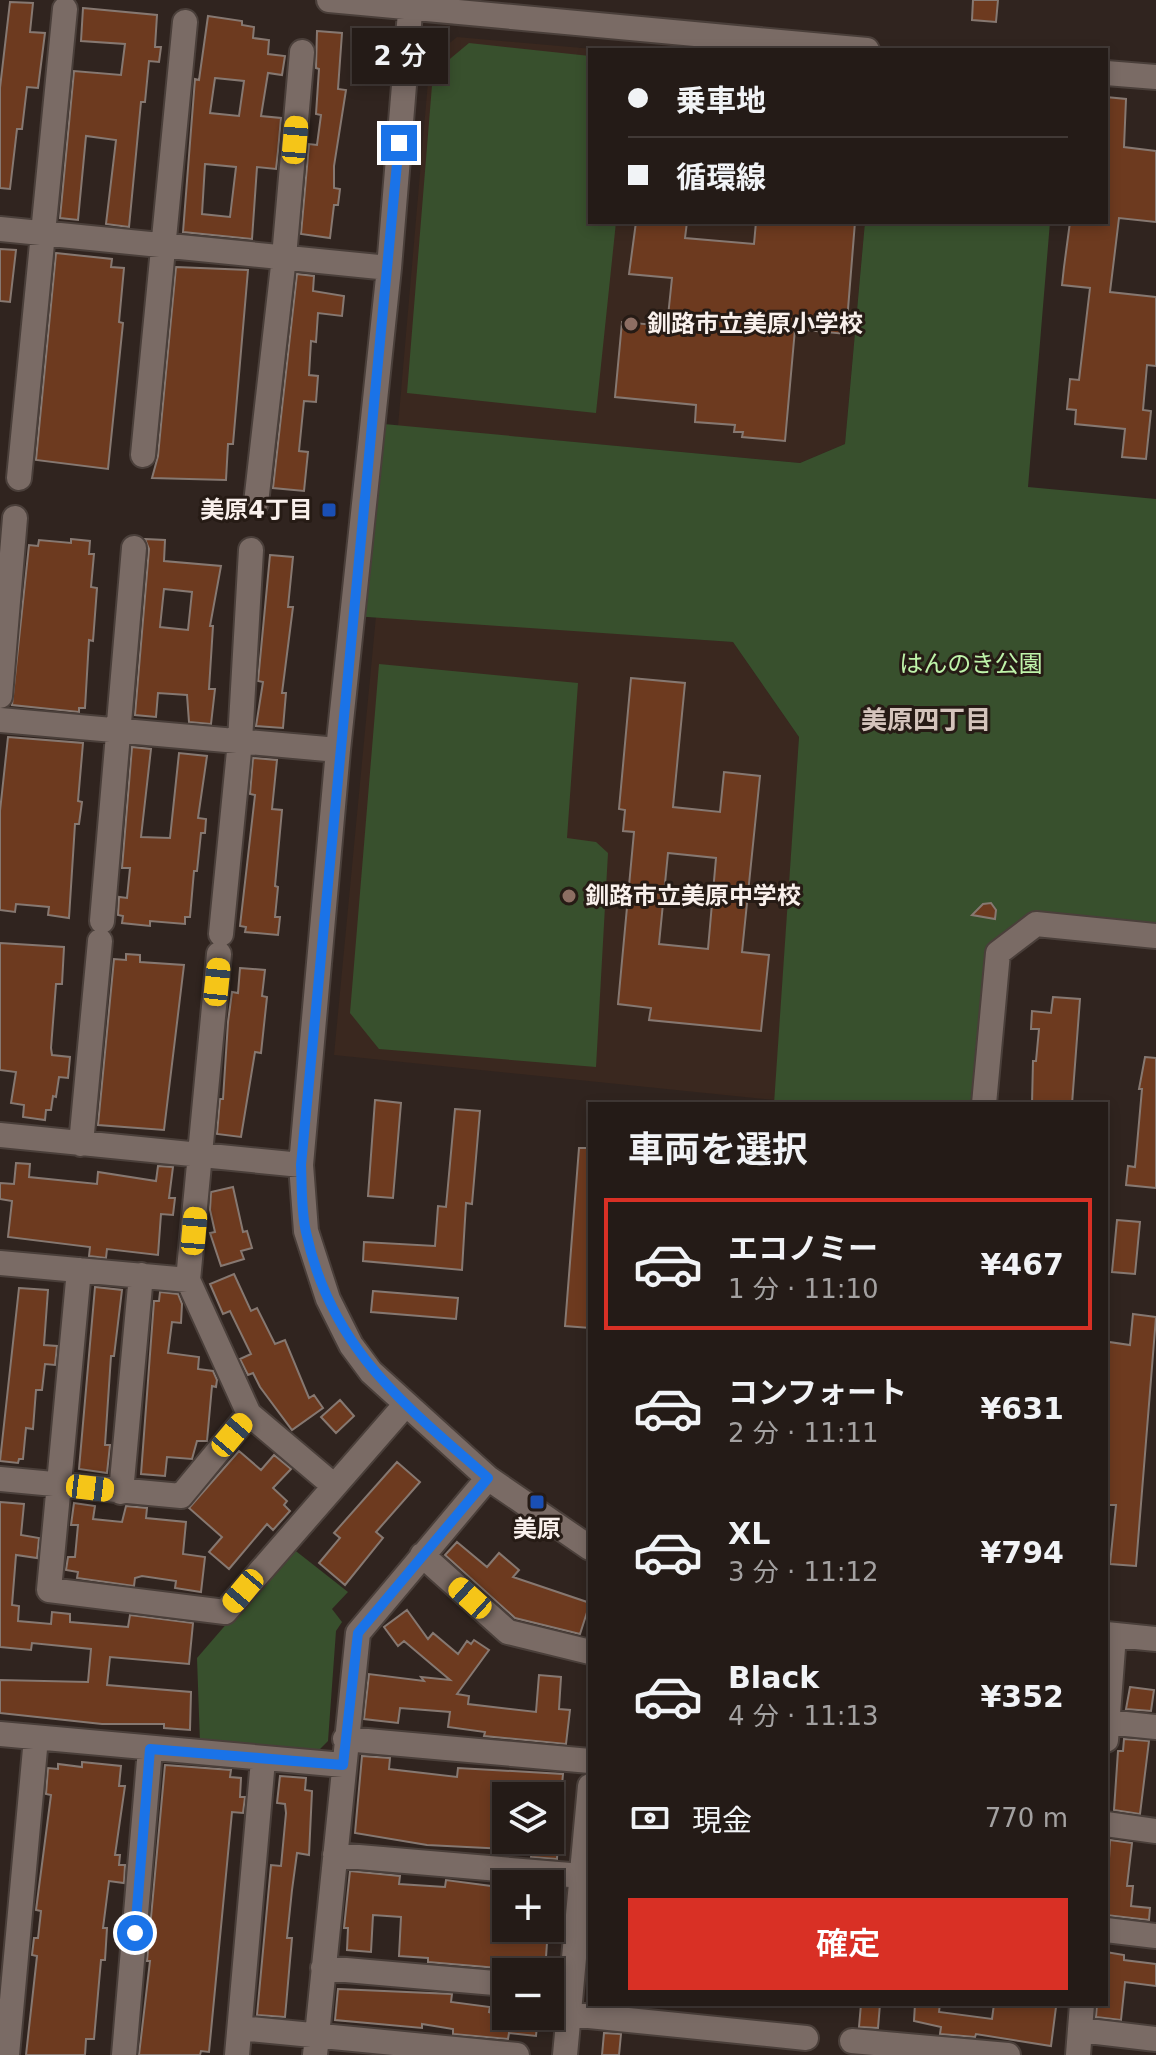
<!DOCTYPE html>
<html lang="ja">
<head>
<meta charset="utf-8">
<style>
  body { margin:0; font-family:"DejaVu Sans","Noto Sans JP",sans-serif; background:#2c2420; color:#f1f3f6; height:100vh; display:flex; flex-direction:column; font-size:30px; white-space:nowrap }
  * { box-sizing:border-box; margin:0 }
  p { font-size:26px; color:#a3a1a1 }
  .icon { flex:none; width:44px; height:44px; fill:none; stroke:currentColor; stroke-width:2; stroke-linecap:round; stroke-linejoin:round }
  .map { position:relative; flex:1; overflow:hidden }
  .sheet { position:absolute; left:588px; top:1102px; width:520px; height:904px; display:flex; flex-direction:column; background:#241b17; border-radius:0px; box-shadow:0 4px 12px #0003,0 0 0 2px #413936 }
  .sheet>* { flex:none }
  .guide { position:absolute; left:588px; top:48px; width:520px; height:176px; border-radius:0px; box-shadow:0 4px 12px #0003,0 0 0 2px #413936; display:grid; align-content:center; height:176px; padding:0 40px; background:#241b17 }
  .tools { position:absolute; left:492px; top:1782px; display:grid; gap:16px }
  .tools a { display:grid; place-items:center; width:72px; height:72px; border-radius:0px; background:#241b17; box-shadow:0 4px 12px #0003,0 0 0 2px #413936; font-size:40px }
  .end { position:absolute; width:36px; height:36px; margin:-18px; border:10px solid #1a73e8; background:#fff; box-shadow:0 0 0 4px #fff }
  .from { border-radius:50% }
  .bubble { position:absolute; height:56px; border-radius:0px; background:#241b17; box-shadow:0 4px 12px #0003,0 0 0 2px #413936; font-size:26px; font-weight:600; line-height:56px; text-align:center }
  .car { position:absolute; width:24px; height:48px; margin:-24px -12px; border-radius:10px; box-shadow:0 0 6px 2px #0007; background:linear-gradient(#f5c518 24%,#345 0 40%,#f5c518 0 76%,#345 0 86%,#f5c518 0) }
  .guide b { display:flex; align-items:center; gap:28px; height:76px; font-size:30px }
  .guide b+b { border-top:2px solid #413936 }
  .guide i { width:20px; height:20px; background:#f1f3f6 }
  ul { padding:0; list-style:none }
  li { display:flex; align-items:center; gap:24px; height:132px; margin:0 16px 12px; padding:0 24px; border:4px solid transparent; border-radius:0px }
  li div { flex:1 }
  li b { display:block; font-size:30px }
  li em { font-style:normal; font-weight:600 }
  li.selected { border-color:#d93025 }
  li>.icon { width:72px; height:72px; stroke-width:1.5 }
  h2 { padding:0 40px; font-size:36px; line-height:96px }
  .pay { display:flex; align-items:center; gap:20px; height:88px; padding:0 40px; font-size:30px }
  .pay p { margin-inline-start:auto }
  .primary-button { display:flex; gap:16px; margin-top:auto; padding:16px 40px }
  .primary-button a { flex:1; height:92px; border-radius:0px; background:#d93025; color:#fff; font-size:32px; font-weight:600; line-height:92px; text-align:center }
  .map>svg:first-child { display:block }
  .built { fill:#3a281f }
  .green { fill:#38502d }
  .building { fill:#6d3a1f; stroke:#867871; stroke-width:2; fill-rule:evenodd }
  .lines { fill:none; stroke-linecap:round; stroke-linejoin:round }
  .minor-casing { stroke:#4a3f3a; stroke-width:28 }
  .minor { stroke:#7a6b65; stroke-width:24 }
  .route { stroke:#1a73e8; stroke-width:10 }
  .education-dot { fill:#8d6e63; stroke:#261b15; stroke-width:3 }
  .transit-dot { fill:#1a4fb4; stroke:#261b15; stroke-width:3 }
  .labels { text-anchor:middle; stroke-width:6; stroke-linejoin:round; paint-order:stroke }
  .poi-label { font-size:24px; font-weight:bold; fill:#f9f0ec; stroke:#261b15; text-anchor:start }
  .park-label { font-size:24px; fill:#bff4aa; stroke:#261b15 }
  .neighbourhood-label { font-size:26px; font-weight:bold; fill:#d4c4bc; stroke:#261b15 }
</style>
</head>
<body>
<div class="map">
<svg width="1156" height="2055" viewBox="0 0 1156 2055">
  <rect width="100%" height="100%" fill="#30241f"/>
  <path class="built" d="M457 37 605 50H590V222H865L845 444 800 463 398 426 430 59Z
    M376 616 733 642 799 737 775 1100 334 1055Z"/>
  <path class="green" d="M469 43 590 56V222H616L596 413 407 393 433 73Z
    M865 222H1050L1028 487 1156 499V936L1036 924 999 953 984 1104H774L799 737 733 642 353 616 373 423 800 463 845 444Z
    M379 664 578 683 567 838 596 842 608 853 596 1067 379 1049 350 1013Z
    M292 1548 348 1592 332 1609 342 1622 336 1631 328 1741 319 1750 200 1743 197 1658Z"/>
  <path class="building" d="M973 0H998L996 22 972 20Z
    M10 2 33 3 30 32 45 33 38 88 27 87 22 129H17L10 189 0 188V88Z
    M83 8 157 15 155 47H161L159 62 149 61 145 102H141L129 227 106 224 116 140 86 136 78 220 60 218 74 71 121 75 125 44 81 41Z
    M208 16 242 21V25L254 27 253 38 269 40 268 54 285 56 282 75 268 73 261 116 281 118 278 151 276 169 257 167 252 239 183 232 195 79 199 80ZM215 78 244 81 239 116 210 113ZM205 164 236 167 230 217 202 214Z
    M317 31 342 33 338 89 346 90 334 166V188L340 189 338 205H334L330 238 301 234 309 144 317 145 321 115 316 114 319 69 316 68Z
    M1106 97 1126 99 1124 147 1156 151V222L1119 218 1110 292 1156 297V366L1147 365 1143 410 1151 411 1146 459 1122 457 1125 429 1075 424 1076 410 1067 409 1070 379 1079 380 1090 288 1062 285 1064 267 1070 222H1106Z
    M636 222H687L685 238 754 244 756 222H855L846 334 795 329 785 441 742 437 743 432H734L735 425 695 422 696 405 615 397 622 322 667 326 672 278 629 274Z
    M0 249 16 250 10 302 0 301Z
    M56 253 112 259 111 267 124 268 119 322 123 323 108 469 36 460Z
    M176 267 248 270 233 444H228L226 480 152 478 158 456Z
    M297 274 314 276 313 291 344 296 342 316 318 313 316 342 311 341 309 375 318 376 316 402 304 401 299 451 308 452 304 491 273 488Z
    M71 539 90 541 89 554H94L91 587 97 588 93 641 89 640 85 708H79V712L12 705 29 545 38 546 39 540 71 543Z
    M145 539 165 540 164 561 221 566 210 626H213L209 689H215L211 724 189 722 187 695 158 693 156 717 135 715 149 549ZM164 589 192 592 188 630 160 627Z
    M270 555 293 557 288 607H293L282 693H286L283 728 256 726 263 682 258 681Z
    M631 678 685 683 673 807 720 812 724 772 760 776 742 952 769 955 761 1031 649 1020 651 1008 618 1004 634 832 623 831 625 810 619 809ZM668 853 716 858 708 949 659 944Z
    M8 737 83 743 78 801 82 802 79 824H75L69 918 48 915 49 907 16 904 15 912 0 910V811Z
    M132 747 151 749 141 837 170 838 179 753 207 756 198 818 206 819 205 833H201L197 871H194L190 917H185V924L150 921V926L122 923 123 916 118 915 119 897 127 898 130 868H122Z
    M253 758 277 760 272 809 282 810 275 886 278 887 275 917H280L278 935 245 932 246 927 240 926 255 795 250 794Z
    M991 903 996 910 995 919 972 915 983 904Z
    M0 943 64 947 62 984H56L51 1048 52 1055 70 1057 68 1078 59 1077 56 1097 53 1096 51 1110H46L45 1120 23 1117 24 1105 11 1103 16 1072 0 1070Z
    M126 954 140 955V962L184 965 164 1130 98 1125 114 959 126 960Z
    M240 968 265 970 262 996 267 997 261 1053 255 1052 241 1137 217 1134 220 1099H223L228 1022 232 992 238 993Z
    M1053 997 1080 999 1072 1104H1032L1033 1061H1036L1039 1029H1031L1032 1011 1051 1013Z
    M1145 1057 1156 1058V1188L1126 1185 1128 1166 1135 1167 1142 1089H1139Z
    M375 1100 401 1103 393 1198 368 1196Z
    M455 1109 480 1111 472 1204 466 1203 462 1270 363 1261 364 1242 435 1246 438 1206 446 1207Z
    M579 1148H590V1328L565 1326Z
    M16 1163 30 1164 29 1177 97 1184 98 1172 156 1181 158 1166 173 1167 169 1198H175L173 1215 161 1214 158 1255 107 1249 106 1258 89 1256 90 1247 8 1237 12 1201 0 1199V1183L14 1184Z
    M233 1187 243 1232 247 1231 252 1248 241 1251 244 1259 221 1266 210 1233 215 1232 210 1210 211 1192Z
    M1117 1220 1140 1222 1135 1274 1112 1272Z
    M234 1274 251 1311 257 1308 275 1344 285 1340 309 1398 314 1395 323 1408 292 1430 260 1387 253 1373 248 1375 240 1359 251 1354 230 1311 223 1314 210 1284Z
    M95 1287 122 1290 114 1356H111L105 1445H110L107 1473 79 1469Z
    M19 1288 48 1290 44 1345 57 1346 55 1365 45 1364 42 1390H36L33 1429 26 1428 23 1459H19L18 1463 0 1461Z
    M373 1291 458 1298 456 1319 371 1312Z
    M160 1292 178 1294 182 1304 181 1323 172 1322 168 1353 199 1357 198 1369 213 1371 217 1380 216 1387 212 1386 207 1441H197L192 1459 167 1457 165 1476 141 1474 154 1301H159Z
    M1133 1314 1156 1317 1136 1566 1110 1564 1116 1505H1106L1109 1342 1130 1345Z
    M340 1400 354 1416 336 1433 321 1417Z
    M239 1451 261 1470 274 1455 291 1469 273 1488 287 1501 284 1505 290 1511 273 1530 267 1524 229 1569 209 1552 222 1537 189 1508Z
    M397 1462 420 1482 376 1532 383 1538 345 1585 319 1563 340 1538 334 1533Z
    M0 1502 24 1504 21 1535 39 1538 37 1558 16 1555 12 1605 19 1606 18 1621 51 1624 52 1612 70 1614V1622L128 1627 130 1615 193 1623 189 1664 110 1657 107 1685 191 1692 190 1730 164 1728V1724H102L0 1713V1680L88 1682 91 1649 32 1643 31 1650 0 1647Z
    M74 1503 95 1506 93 1519 122 1522 126 1506 147 1508 146 1518 186 1522 183 1554 205 1557 201 1592 175 1588 176 1581 142 1576 135 1578 134 1586 77 1578 78 1572 66 1570 68 1557H75L78 1525H71Z
    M457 1542 487 1567 499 1553 519 1570 513 1577 590 1603 580 1634 515 1618 445 1555Z
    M407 1610 428 1639 433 1633 458 1654 467 1641 471 1644 474 1640 489 1650 457 1694 469 1696 468 1704 536 1712 539 1675 561 1677 559 1709 570 1710 566 1744 484 1736 485 1732 448 1727 450 1712 400 1708 398 1723 364 1719 369 1674 424 1681 421 1677 450 1680 404 1641 398 1646 384 1627Z
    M1130 1687 1154 1690 1151 1711 1126 1709Z
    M1124 1739 1149 1741 1140 1814 1114 1810 1118 1751H1123Z
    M362 1756 390 1758 389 1769 457 1777 458 1768 563 1774 561 1796H506V1849L427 1845 355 1833Z
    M82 1762 121 1766 119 1786H125L115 1855H120L119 1865H125L124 1883 109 1881 103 1928H107L105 1960H101L94 2039H86L85 2055H26L37 1956 32 1955 34 1938H38L41 1911 36 1910 51 1795 46 1794 48 1768 58 1769V1764L82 1767Z
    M165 1765 231 1770 230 1777 241 1778 240 1797H245L243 1813 232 1812 209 2052 201 2051 200 2055H139L150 1961H147Z
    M280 1776 306 1778 305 1790 312 1791 309 1855 297 1853 292 1890 287 1938H292L285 2017 257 2015 271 1865 281 1866 286 1813 285 1804 277 1803Z
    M533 1840H558L557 1859 531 1857Z
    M1110 1840 1132 1843 1127 1886H1133L1131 1906 1150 1908 1149 1920 1106 1915Z
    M350 1871 400 1876 399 1884 445 1887 446 1880 506 1888V1928H548L545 1972 428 1962V1958L399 1956 401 1917 373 1915 371 1952 347 1950 348 1928H344Z
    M1106 1952 1124 1955V1960L1156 1964V1986L1125 1982 1121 2020 1096 2017 1097 2004H1106Z
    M338 1989 452 1994 451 2002 490 2007 489 2012 500 2016H538L536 2036 509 2033 508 2039 453 2034V2029L422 2024V2028L335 2020Z
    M861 2004H880L878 2028 859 2027Z
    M915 2004H940L939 2012 992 2019 994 2004 1056 2007 1051 2046 976 2034 975 2037 940 2034 941 2027 914 2021Z
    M604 2033 621 2034 619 2055H602Z"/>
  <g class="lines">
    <g class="minor-casing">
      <path id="minor" d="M329 0 867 50
        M411 0 389 268 338 750 301 1165 306 1231 328 1299 351 1345 371 1372 488 1478 590 1548
        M1106 73 1156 77
        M0 229 389 268
        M143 455 185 22
        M19 478 65 9
        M256 503 284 257 302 52
        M0 696 15 518
        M0 720 338 750
        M102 921 134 548
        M221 934 240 741 251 550
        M219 954 188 1280 249 1414 333 1485
        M984 1104 998 953 1036 924 1156 936
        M0 1135 301 1165
        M81 1144 100 941
        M0 1263 188 1280
        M79 1270 49 1590 225 1612 406 1404
        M0 1479 181 1496 249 1414
        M121 1492 141 1275
        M422 1555 508 1632 590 1652
        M1106 1634 1156 1639
        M1106 1722 1156 1727
        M0 1734 343 1765
        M345 1739 590 1761
        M1106 1740 1114 1635
        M1106 1824 1156 1831
        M335 1855 582 1876
        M1106 1930 1156 1936
        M323 1968 506 1984
        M569 2014 806 2038
        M240 2028 517 2055
        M1080 2030 1156 2039
        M852 2041 1008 2055
        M7 2055 36 1738
        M124 2055 150 1749
        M237 2055 263 1760
        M315 2055 358 1633 488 1478
        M565 2055 590 1786
        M1078 2055 1082 2004"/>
    </g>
    <use href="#minor" class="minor"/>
  </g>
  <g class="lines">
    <path class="route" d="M135 1933 150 1749 343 1765 358 1633 488 1478C403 1403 331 1349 306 1232 301 1210 302 1186 301 1165L399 143"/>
  </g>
  <g class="education-dot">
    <circle cx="631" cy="324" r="8"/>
    <circle cx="569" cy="896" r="8"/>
  </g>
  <g class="transit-dot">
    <rect x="321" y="502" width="16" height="16" rx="4"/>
    <rect x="529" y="1494" width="16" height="16" rx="4"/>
  </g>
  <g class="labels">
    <g class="poi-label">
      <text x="647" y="332">釧路市立美原小学校</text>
      <text x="313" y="518" text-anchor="end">美原4丁目</text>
      <text x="585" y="904">釧路市立美原中学校</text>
      <text x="537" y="1537" text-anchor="middle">美原</text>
    </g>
    <g class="park-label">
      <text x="971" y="672">はんのき公園</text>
    </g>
    <g class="neighbourhood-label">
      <text x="926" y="729">美原四丁目</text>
    </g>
  </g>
</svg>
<div class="tools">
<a><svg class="icon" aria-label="layers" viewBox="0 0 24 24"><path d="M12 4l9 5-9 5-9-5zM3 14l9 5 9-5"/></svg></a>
<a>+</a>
<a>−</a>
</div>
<i class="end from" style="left:135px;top:1933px"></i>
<i class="end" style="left:399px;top:143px"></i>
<div class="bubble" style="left:352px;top:28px;width:96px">2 分</div>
<i class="car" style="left:295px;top:140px;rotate:5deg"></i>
<i class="car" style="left:217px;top:982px;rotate:6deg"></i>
<i class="car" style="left:194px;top:1231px;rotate:5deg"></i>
<i class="car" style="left:232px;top:1435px;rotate:40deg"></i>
<i class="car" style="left:90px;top:1488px;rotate:97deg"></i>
<i class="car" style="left:243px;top:1591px;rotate:220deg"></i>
<i class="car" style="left:470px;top:1598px;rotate:312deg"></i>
<div class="guide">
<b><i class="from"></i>乗車地</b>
<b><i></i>循環線</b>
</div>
<section class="sheet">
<h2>車両を選択</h2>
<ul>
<li class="selected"><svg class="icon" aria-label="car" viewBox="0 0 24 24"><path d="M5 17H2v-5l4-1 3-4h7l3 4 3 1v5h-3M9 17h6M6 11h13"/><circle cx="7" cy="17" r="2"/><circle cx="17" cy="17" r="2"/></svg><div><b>エコノミー</b><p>1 分 · 11:10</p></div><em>¥467</em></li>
<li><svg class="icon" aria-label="car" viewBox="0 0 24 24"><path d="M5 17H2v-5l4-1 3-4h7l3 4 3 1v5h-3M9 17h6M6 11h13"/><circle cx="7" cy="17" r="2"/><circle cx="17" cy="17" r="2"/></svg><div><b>コンフォート</b><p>2 分 · 11:11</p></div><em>¥631</em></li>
<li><svg class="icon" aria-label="car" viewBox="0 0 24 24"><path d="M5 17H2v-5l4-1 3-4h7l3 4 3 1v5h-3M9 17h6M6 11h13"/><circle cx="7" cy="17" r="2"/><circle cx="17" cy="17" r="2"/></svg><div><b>XL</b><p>3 分 · 11:12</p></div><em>¥794</em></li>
<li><svg class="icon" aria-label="car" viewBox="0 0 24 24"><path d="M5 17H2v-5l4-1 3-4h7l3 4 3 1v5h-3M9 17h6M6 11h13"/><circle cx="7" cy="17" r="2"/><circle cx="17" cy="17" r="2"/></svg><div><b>Black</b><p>4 分 · 11:13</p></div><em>¥352</em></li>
</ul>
<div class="pay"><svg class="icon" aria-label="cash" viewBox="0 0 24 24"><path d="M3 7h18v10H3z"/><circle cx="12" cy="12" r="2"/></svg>現金<p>770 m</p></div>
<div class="primary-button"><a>確定</a></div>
</section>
</div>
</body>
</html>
